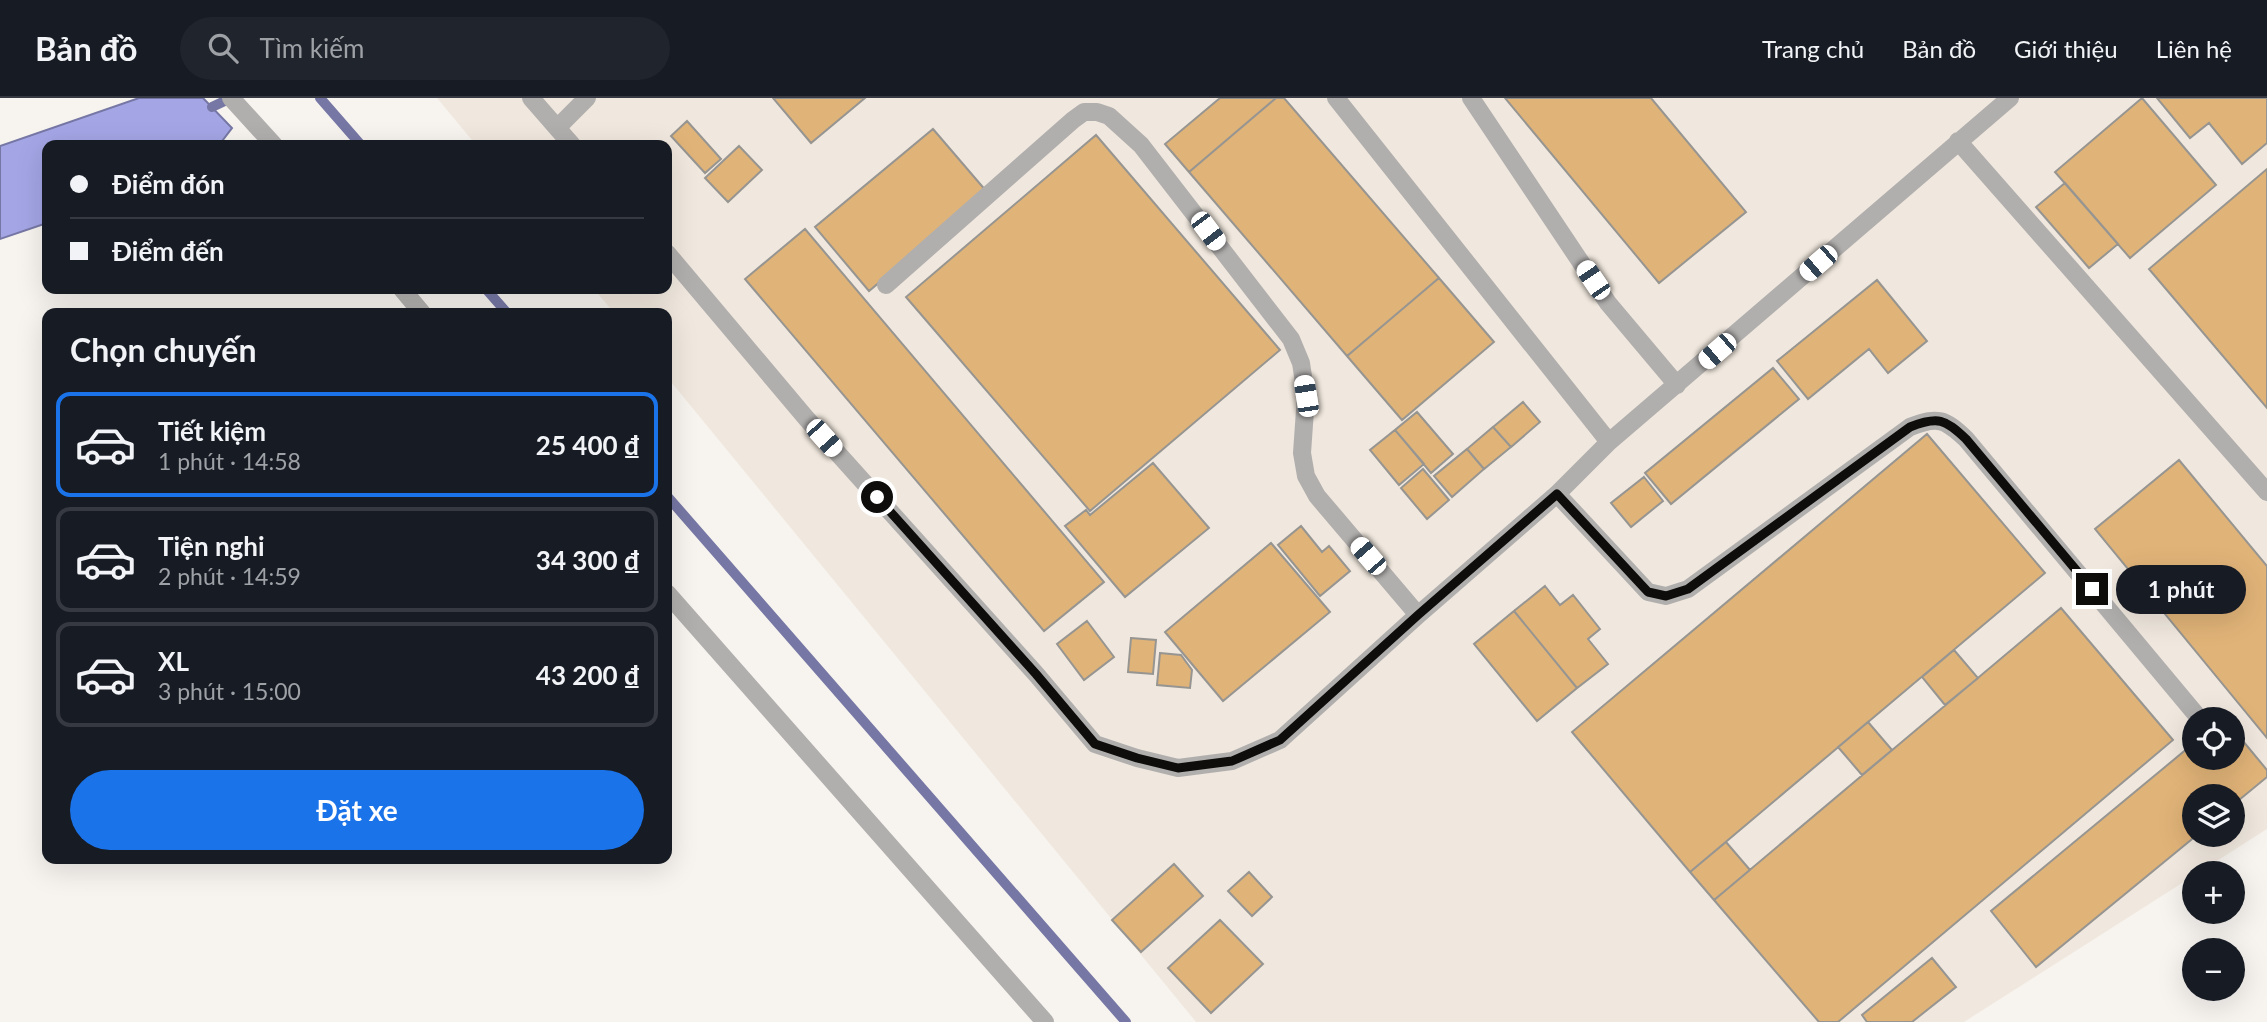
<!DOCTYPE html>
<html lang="vi">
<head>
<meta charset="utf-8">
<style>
  body { margin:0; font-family:Lato,sans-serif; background:#20242c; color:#f1f3f6; height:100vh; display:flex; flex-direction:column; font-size:26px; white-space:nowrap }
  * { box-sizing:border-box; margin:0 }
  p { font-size:23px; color:#9ea1a6 }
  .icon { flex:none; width:38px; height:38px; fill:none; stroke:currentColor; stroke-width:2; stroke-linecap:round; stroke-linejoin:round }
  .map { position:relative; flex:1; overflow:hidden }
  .panel { position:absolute; left:42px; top:210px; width:630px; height:556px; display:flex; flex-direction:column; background:#171b24; border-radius:14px; box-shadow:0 7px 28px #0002 }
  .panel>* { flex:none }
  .banner { position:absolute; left:42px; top:42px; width:630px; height:154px; border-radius:14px; box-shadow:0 7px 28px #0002; display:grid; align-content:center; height:154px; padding:0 28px; background:#171b24 }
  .controls { position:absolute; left:2182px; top:609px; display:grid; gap:14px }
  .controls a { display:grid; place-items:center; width:63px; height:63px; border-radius:50%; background:#171b24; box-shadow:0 7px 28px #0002; font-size:35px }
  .end { position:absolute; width:32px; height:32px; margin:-16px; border:9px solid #0e0d0c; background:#fff; box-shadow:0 0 0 4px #fff }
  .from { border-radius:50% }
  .bubble { position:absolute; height:49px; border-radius:24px; background:#171b24; box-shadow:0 7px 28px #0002; font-size:23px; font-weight:700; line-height:49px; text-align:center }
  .car { position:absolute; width:21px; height:42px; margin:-21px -10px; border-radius:9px; box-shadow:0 0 5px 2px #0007; background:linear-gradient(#fff 24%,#345 0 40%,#fff 0 76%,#345 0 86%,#fff 0) }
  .banner b { display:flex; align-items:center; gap:24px; height:66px; font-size:26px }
  .banner b+b { border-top:2px solid #363941 }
  .banner i { width:18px; height:18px; background:#f1f3f6 }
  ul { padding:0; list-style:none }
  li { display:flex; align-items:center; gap:21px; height:105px; margin:0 14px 10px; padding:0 14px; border:4px solid #363941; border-radius:14px }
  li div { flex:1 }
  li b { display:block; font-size:26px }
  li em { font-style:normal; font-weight:700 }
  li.active { border-color:#1a73e8 }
  li>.icon { width:63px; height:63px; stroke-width:1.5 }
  h2 { padding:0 28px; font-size:32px; line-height:84px }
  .primary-button { display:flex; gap:14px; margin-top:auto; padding:14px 28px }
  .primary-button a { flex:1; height:80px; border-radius:42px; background:#1a73e8; color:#fff; font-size:28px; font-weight:700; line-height:80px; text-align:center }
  header { display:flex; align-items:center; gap:42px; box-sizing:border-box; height:98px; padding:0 35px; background:#171b24; border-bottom:2px solid #363941 }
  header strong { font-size:33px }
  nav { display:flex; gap:38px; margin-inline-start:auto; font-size:24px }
  .search { width:490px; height:63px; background:#20242c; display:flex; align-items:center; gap:18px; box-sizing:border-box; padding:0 24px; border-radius:38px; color:#9ea1a6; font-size:26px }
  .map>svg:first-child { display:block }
  .built { fill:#f0e8de; fill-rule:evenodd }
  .water { fill:#a3a5e5; stroke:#7677a4; stroke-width:2 }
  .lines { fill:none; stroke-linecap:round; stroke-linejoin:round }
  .stream { stroke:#7677a4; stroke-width:10 }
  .building { fill:#e0b378; stroke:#979591; stroke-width:2 }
  .service { stroke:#b1afae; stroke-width:18 }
  .route { stroke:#0e0d0c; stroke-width:9 }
</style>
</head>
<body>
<header>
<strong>Bản đồ</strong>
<div class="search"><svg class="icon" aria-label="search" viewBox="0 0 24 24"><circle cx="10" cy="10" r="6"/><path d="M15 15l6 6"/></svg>Tìm kiếm</div>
<nav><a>Trang chủ</a><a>Bản đồ</a><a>Giới thiệu</a><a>Liên hệ</a></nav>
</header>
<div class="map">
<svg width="2267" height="924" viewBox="0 0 2267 924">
  <rect width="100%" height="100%" fill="#f7f4f0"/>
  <path class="built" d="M437 0H2267V731L1964 924H1196L667 279V215H614L594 191H667V47H476ZM2194 621H2233V660H2194ZM2194 698H2233V737H2194Z"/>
  <path class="water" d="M139 0H203L232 30 219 47H47V125L0 141V48Z"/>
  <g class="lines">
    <path class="stream" d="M320 0 361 47
      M212 9 231 0
      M486 191 507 215
      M667 398 1126 924"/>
  </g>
  <path class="building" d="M773 0H865L811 45Z
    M1220 0H1276L1189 74 1165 46Z
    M1276 0H1284L1439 180 1347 258 1189 74Z
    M1505 0H1651L1746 114 1659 185Z
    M2142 0 2216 87 2130 160 2055 74Z
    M2157 0H2267V45L2242 66 2209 25 2190 40Z
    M687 23 721 61 705 75 671 38Z
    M933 31 987 94 869 193 815 129Z
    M1096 37 1280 252 1090 413 906 199Z
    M739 48 762 72 728 104 705 80Z
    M2267 71V310L2149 171Z
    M2065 85 2118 146 2089 170 2036 109Z
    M805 131 1104 484 1044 533 745 181Z
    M1439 180 1494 244 1402 322 1347 258Z
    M1877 182 1927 243 1888 275 1869 251 1808 301 1777 263Z
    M1773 270 1799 301 1671 406 1645 375Z
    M1523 304 1540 324 1511 349 1493 329Z
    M1417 314 1453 356 1431 375 1395 332Z
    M1493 329 1511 349 1484 371 1467 351Z
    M1395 332 1424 366 1399 387 1370 352Z
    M1927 336 2045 475 1690 774 1572 634Z
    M1467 351 1484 371 1452 399 1434 378Z
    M2179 362 2267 468V640L2095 431Z
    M1153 365 1209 430 1125 499 1065 428 1086 412 1090 417Z
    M1423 371 1449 402 1427 421 1401 390Z
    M1644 379 1663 403 1631 429 1611 405Z
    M1301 428 1322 454 1329 448 1350 473 1320 498 1278 447Z
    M1271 445 1330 514 1223 603 1165 534Z
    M1545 488 1560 507 1573 497 1600 531 1588 541 1608 566 1577 590 1514 513Z
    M2061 510 2173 642 1838 924H1819L1714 802Z
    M1514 513 1577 590 1537 623 1474 546Z
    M1087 523 1114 559 1084 582 1057 546Z
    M1131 540 1156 542 1153 576 1128 574Z
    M1954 552 1978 580 1945 607 1922 579Z
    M1160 555 1181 557 1192 572 1190 590 1157 587Z
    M1868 624 1892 652 1862 677 1838 649Z
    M2233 631 2267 672V679L2233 707V698H2194V737H2197L2036 869 1991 813 2194 645V660H2233Z
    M1726 744 1750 772 1714 802 1690 774Z
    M1174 766 1203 798 1141 854 1112 822Z
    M1249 774 1272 799 1252 818 1228 793Z
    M1220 822 1263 866 1211 915 1168 870Z
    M1932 860 1956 889 1912 924H1867L1862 917Z"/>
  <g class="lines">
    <path class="service" d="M231 0 274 47
      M531 0 572 47
      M1336 0 1609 344
      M1471 0 1608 205 1677 287
      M557 30 587 0
      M1958 43 2267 394
      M667 155 806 320 1036 576 1095 646 1137 660 1178 670 1232 663 1280 642 1418 517 1557 396 1609 344 2010 0
      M886 187 1073 22 1084 14H1097L1109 18 1141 47 1291 241 1301 265 1306 298 1302 355 1306 378 1317 398 1418 517
      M402 191 422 215
      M1557 396 1648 494 1666 498 1688 491 1910 329C1938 318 1945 321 1966 341L2199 620
      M667 495 1045 924"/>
  </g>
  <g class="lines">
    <path class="route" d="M877 399 1036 576 1095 646 1137 660 1178 670 1232 663 1280 642 1418 517 1557 396 1648 494 1666 498 1688 491 1910 329C1938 318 1945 321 1966 341L2092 491"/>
  </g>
</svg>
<div class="controls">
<a><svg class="icon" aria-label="locate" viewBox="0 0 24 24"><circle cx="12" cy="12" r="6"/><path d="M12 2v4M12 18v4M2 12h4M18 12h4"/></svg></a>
<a><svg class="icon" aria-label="layers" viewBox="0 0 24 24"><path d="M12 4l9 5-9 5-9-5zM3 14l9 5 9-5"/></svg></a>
<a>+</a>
<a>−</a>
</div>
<i class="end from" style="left:877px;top:399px"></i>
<i class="end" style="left:2092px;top:491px"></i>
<div class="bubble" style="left:2116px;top:467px;width:130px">1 phút</div>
<i class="car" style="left:1208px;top:133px;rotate:143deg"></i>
<i class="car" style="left:1818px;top:165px;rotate:229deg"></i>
<i class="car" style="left:1593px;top:182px;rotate:326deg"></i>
<i class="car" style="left:1717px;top:253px;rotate:229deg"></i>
<i class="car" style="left:1306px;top:298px;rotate:351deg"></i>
<i class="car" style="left:824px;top:340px;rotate:138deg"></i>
<i class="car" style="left:1368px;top:458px;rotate:319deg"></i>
<div class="banner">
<b><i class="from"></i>Điểm đón</b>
<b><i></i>Điểm đến</b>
</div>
<section class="panel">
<h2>Chọn chuyến</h2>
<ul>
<li class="active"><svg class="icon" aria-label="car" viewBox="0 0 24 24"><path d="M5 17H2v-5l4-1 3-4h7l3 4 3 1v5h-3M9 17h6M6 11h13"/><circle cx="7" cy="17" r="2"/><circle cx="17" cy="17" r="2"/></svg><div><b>Tiết kiệm</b><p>1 phút · 14:58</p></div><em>25 400 ₫</em></li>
<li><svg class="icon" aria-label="car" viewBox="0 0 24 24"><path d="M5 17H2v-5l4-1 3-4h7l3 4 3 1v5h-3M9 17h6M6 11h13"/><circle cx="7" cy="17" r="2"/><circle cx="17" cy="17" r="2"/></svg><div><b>Tiện nghi</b><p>2 phút · 14:59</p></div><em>34 300 ₫</em></li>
<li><svg class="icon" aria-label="car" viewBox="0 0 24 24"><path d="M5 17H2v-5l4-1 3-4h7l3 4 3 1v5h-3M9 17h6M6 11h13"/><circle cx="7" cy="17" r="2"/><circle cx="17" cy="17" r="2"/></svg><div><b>XL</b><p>3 phút · 15:00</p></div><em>43 200 ₫</em></li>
</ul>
<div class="primary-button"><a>Đặt xe</a></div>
</section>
</div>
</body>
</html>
